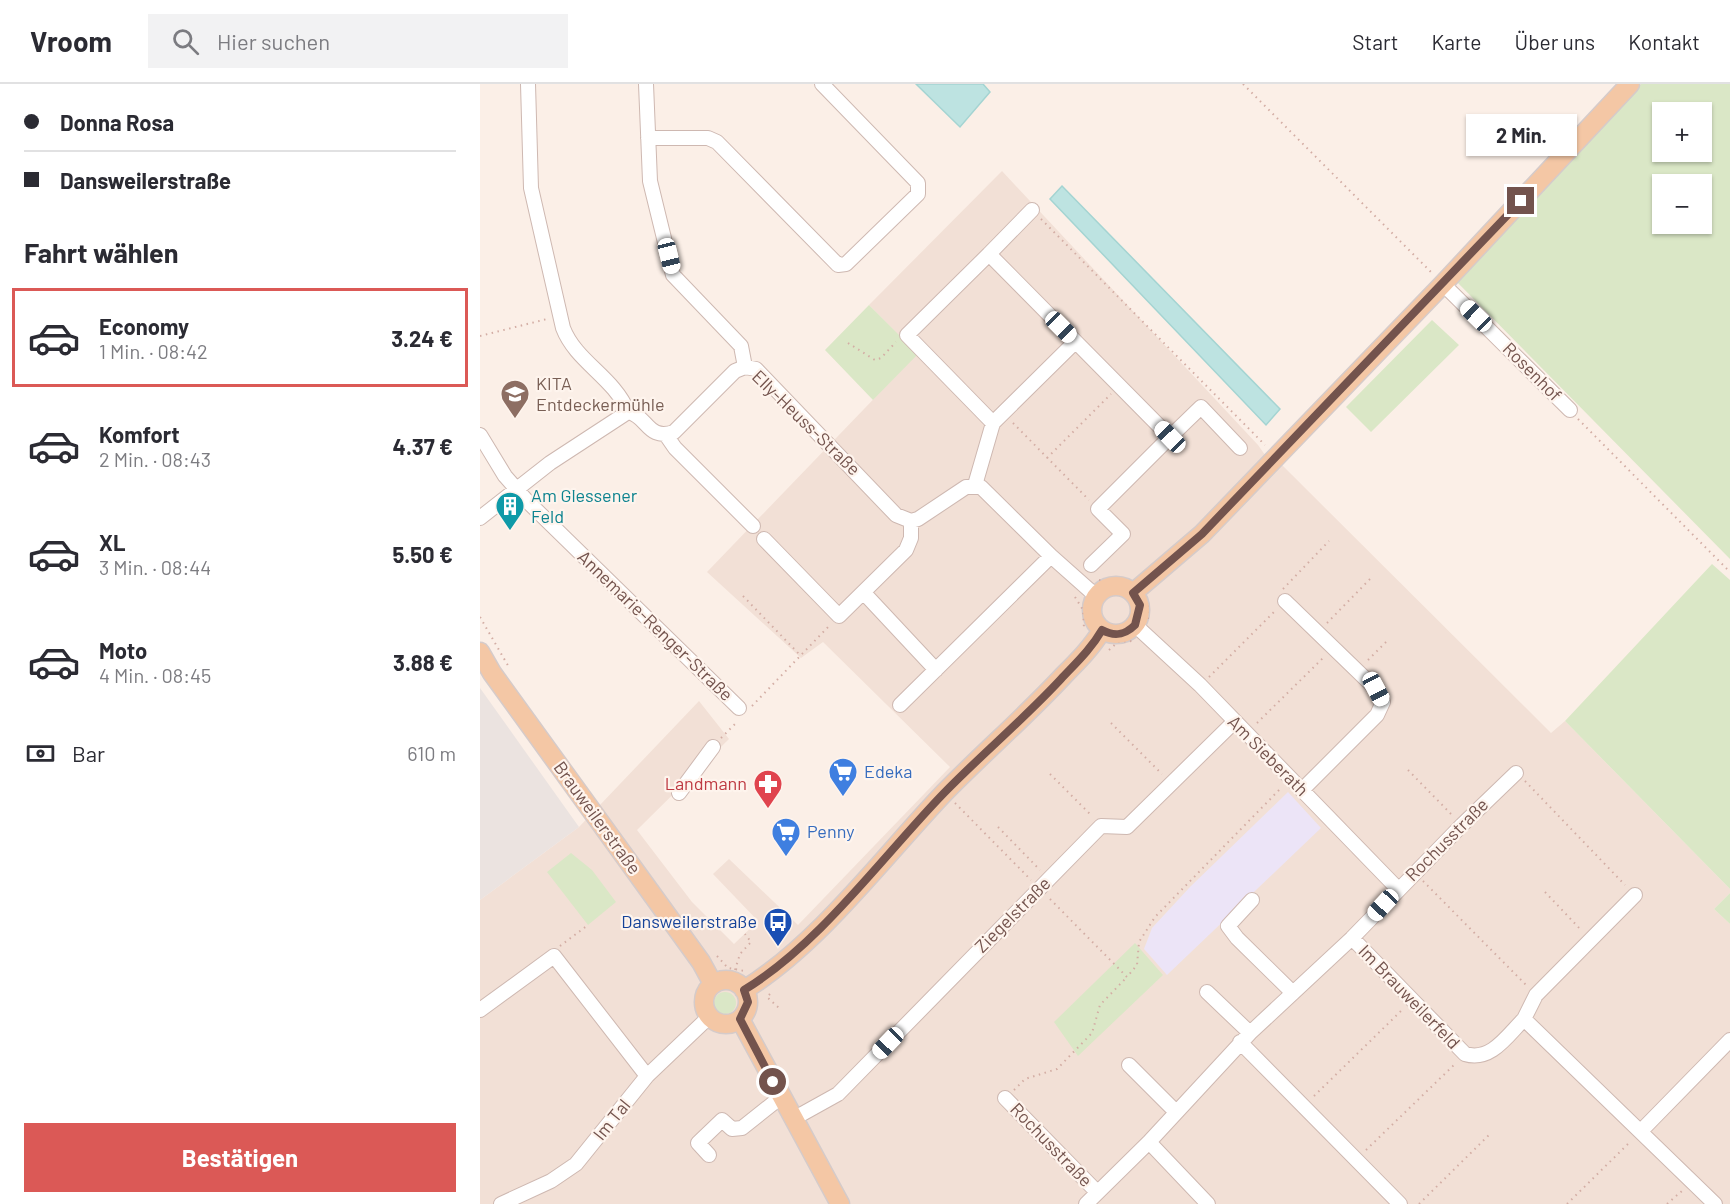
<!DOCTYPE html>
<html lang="de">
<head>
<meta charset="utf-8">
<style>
  body { margin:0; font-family:Barlow,sans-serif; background:#f2f2f3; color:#2b2b33; height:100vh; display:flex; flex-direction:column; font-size:22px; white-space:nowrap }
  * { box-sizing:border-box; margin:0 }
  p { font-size:20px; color:#7c7c81 }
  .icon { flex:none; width:33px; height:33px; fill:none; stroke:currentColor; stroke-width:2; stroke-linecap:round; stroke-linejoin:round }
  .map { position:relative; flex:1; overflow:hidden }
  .details { display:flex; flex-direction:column; background:#fff; width:480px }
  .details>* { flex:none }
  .hud { display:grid; align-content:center; height:132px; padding:0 24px; background:#fff }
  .controls { position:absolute; left:1172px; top:18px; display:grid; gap:12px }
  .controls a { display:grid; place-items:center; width:60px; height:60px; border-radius:0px; background:#fff; box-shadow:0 2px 4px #0004; font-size:30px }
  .end { position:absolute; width:27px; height:27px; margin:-14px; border:8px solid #73534d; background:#fff; box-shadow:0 0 0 3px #fff }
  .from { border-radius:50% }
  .bubble { position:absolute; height:42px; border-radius:0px; background:#fff; box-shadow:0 2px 4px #0004; font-size:20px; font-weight:700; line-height:42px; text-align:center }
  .car { position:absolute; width:18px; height:36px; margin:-18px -9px; border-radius:8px; box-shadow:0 0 4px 2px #0007; background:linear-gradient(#fff 24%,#345 0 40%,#fff 0 76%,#345 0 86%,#fff 0) }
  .hud b { display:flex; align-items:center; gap:21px; height:57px; font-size:22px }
  .hud b+b { border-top:2px solid #e1e1e2 }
  .hud i { width:15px; height:15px; background:#2b2b33 }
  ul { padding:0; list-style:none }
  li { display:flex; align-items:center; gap:18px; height:99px; margin:0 12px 9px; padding:0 12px; border:3px solid transparent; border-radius:0px }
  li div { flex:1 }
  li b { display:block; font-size:22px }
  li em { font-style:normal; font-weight:700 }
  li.selected { border-color:#db5956 }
  li>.icon { width:54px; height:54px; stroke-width:1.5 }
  h2 { padding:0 24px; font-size:27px; line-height:72px }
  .pay { display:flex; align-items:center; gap:15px; height:66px; padding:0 24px; font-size:22px }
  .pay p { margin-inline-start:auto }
  .button { display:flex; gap:12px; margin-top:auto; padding:12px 24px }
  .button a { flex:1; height:69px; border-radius:0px; background:#db5956; color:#fff; font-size:24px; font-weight:700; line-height:69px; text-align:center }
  header { display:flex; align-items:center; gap:36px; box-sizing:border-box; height:84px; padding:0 30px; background:#fff; border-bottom:2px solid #e1e1e2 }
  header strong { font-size:28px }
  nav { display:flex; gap:33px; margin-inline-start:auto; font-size:21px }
  .search { width:420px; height:54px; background:#f2f2f3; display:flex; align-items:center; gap:15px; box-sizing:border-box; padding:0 21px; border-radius:0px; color:#7c7c81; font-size:22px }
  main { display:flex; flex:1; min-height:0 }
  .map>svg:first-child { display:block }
  .residential { fill:#f2e0d6 }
  .industrial { fill:#ebe3e0 }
  .education { fill:#ece4f7 }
  .green { fill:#dae7c6; fill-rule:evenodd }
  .water { fill:#bde3e1; stroke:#a4d4d2; stroke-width:1.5 }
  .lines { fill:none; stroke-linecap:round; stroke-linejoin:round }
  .minor-casing { stroke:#ceb8b1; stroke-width:16 }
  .major-casing { stroke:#d5cbca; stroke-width:21 }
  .path { stroke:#d3ada4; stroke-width:2; stroke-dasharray:1.5 4.5; stroke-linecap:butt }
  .minor { stroke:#fff; stroke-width:14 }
  .major { stroke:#f4c7a5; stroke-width:18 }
  .route { stroke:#73534d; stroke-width:8 }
  .labels { text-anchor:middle; stroke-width:4.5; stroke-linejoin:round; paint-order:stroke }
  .street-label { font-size:18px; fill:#73534d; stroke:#fef4ed }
  .education-label { font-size:18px; fill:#785e54; stroke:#fef4ed; text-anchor:start }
  .culture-label { font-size:18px; fill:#0d838f; stroke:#fef4ed; text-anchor:start }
  .shop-label { font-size:18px; fill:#366cbe; stroke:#fef4ed; text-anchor:start }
  .health-label { font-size:18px; fill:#be3a42; stroke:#fef4ed; text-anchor:end }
  .transit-label { font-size:18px; fill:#164399; stroke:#fef4ed; text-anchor:end }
</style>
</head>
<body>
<header>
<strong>Vroom</strong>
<div class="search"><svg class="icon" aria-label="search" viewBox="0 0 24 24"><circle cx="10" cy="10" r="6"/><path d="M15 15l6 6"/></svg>Hier suchen</div>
<nav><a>Start</a><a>Karte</a><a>Über uns</a><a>Kontakt</a></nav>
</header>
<main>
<section class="details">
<div class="hud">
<b><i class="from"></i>Donna Rosa</b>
<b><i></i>Dansweilerstraße</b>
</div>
<h2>Fahrt wählen</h2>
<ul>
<li class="selected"><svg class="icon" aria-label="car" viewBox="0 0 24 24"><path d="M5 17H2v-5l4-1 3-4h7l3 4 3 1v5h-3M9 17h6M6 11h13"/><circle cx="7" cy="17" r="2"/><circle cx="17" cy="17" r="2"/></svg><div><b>Economy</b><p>1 Min. · 08:42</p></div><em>3.24 €</em></li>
<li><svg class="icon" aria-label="car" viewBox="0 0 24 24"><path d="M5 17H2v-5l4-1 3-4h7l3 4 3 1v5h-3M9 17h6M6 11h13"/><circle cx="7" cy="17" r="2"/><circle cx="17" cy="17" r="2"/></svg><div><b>Komfort</b><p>2 Min. · 08:43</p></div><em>4.37 €</em></li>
<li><svg class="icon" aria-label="car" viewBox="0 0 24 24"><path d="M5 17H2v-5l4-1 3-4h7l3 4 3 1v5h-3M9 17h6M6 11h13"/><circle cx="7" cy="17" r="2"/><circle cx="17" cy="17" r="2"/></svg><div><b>XL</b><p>3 Min. · 08:44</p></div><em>5.50 €</em></li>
<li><svg class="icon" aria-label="car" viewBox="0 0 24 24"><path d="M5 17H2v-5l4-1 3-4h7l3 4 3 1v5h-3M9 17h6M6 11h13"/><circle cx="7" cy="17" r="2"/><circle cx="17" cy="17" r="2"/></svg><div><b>Moto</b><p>4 Min. · 08:45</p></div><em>3.88 €</em></li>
</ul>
<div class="pay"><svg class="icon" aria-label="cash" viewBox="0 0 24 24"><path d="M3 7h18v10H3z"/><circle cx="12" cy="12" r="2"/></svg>Bar<p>610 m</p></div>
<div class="button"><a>Bestätigen</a></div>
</section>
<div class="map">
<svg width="1250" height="1120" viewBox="0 0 1250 1120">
  <rect width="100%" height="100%" fill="#fbefe7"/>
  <path class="residential" d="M522 87 778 361 795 385 802 381 1071 649 1085 637 1250 805V809L1234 825 1250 840V1120H0V816L99 743 219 617 249 655 157 746 212 818 254 860 278 837 233 790 249 775 318 841 470 683 343 558 321 574 227 488 437 270 389 221Z"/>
  <path class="industrial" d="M0 604 99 743 0 816Z"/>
  <path class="education" d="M808 708 841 744 687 891 664 865 672 844 710 803Z"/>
  <path class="green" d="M1161 0H1250V475L976 197ZM1182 28H1221V68H1182ZM1182 100H1221V140H1182Z
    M389 221 438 270 393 316 345 266Z
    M952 236 979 261 891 348 866 323Z
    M1232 480 1250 496V805L1085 637Z
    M91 769 112 786 136 818 108 841 67 788Z
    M1250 809V840L1234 825Z
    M655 859 683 891 598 972 574 938Z
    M234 919a11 11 0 1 1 22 0a11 11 0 1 1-22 0Z"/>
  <path class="water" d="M436 0H503L510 8 480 43Z
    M582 102 800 325 786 341 570 115Z"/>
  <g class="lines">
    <g class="minor-casing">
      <path id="minor" d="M48 0 51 104 83 244C96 278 134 293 148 328
        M166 0 170 97 193 191 261 262 265 283
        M168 54H228L237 58 358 181 366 180 438 110V99L342 0
        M509 170 552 126
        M963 200 1090 326
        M595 258 513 339 427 251 509 170 690 353 618 425 643 450 611 481
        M0 351 25 392 47 417 259 624
        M186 351 195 364 273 442
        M690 353 721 323 760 364
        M495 401 513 339
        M0 434 70 379 148 328C168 332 167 357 194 348L255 287 265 283 276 285 416 431 431 437 438 435 486 403H501L571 472 616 512
        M284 455 359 532 426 466 431 454V437
        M384 509 456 586
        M805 517 896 605 903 618 897 631 822 706
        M655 541 720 601 918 805
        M420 621 571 472
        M199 709 233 663
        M772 816 748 842 757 854 813 909
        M872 854 985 970C1011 978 1027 952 1044 935L1235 1120
        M727 908 770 949
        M0 926 74 872 167 992
        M1044 935 1056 911 1155 811
        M760 958 920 1120
        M649 981 696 1028
        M525 1014 617 1108
        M313 1035 358 1010 621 742 647 743 754 638
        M1161 1047 1250 956
        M669 1058 728 1120
        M229 1071 218 1059 242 1036 252 1045 262 1044 301 1013
        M21 1120 71 1097 96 1080 167 992 229 933
        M606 1120 669 1058 770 949 872 854 982 741 1036 689"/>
    </g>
    <g class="major-casing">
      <path id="major" d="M612 526a24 24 0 1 1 48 0a24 24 0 1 1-48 0Z
        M653 509 722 450 963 200 1150 0
        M0 568 12 589 221 878 233 900
        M224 918a22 22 0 1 1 44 0a22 22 0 1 1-44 0Z
        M264 906C338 861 404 772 464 709 503 669 546 632 584 591 598 577 612 563 622 546
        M260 935 360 1120"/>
    </g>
    <path class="path" d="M763 0 953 190
      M561 135 785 361
      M0 252 67 235
      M368 259 395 276 401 274 416 258
      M1098 335 1250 488
      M533 339 609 416
      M567 374 631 310
      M619 496 636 499 645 494
      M803 505 849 457
      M263 512 320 571
      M595 513 603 526 604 544
      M0 533 30 585
      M668 535V517
      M847 539 891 494
      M629 566 638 558 653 557
      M888 576 909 555
      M729 593 795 527
      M272 622 349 542
      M631 639 682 690
      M777 639 843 574
      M241 654 258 637
      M928 686 972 731
      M570 690 612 732
      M1045 697 1145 801
      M475 719 551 796
      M518 743 560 786
      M943 797 1047 902
      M1065 808 1102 847
      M570 815 647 893 657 881 659 858 675 833 802 703
      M80 862 108 841
      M237 872 248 884 265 887
      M255 886 260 870 271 858 265 850
      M290 910 287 913 300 925
      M534 1006 545 995 577 985 612 949 620 921 647 893
      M834 1012 922 926
      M886 1066 975 980
      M939 1120 1011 1049
      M1087 1120 1151 1057
      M1187 1120 1203 1106"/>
    <use href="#minor" class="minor"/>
    <use href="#major" class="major"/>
  </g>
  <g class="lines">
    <path class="route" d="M293 998 260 935 268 918 264 906C340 860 402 773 464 709 502 670 544 635 581 595 596 579 611 565 622 546 635 553 645 551 655 541L660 521 653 509 722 450 1041 117"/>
  </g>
  <defs>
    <g id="school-pin" transform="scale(1.5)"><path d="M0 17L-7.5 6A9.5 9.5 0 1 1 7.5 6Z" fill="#8d6e63" stroke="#fef4ed"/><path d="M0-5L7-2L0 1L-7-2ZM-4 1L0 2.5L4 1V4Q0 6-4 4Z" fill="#fff"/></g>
    <g id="building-pin" transform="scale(1.5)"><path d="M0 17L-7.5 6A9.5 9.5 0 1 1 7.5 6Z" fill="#0f9aa8" stroke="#fef4ed"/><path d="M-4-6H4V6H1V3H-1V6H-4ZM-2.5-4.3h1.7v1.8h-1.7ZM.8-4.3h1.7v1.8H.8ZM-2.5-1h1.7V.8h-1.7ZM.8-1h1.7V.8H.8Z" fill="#fff"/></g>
    <g id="supermarket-pin" transform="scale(1.5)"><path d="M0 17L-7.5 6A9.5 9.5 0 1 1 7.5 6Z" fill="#3f7fe0" stroke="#fef4ed"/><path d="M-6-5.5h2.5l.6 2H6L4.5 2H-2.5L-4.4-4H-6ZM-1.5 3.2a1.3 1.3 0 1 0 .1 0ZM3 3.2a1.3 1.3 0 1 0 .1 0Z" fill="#fff"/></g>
    <g id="pharmacy-pin" transform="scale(1.5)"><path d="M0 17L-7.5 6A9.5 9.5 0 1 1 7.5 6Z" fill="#e0444e" stroke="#fef4ed"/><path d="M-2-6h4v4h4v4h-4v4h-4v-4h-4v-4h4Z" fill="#fff"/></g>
    <g id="bus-pin" transform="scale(1.5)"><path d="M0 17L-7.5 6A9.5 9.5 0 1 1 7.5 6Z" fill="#1a4fb4" stroke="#fef4ed"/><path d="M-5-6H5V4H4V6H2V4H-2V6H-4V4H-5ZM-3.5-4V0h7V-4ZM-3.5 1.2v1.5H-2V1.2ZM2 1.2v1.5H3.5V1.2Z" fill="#fff"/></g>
  </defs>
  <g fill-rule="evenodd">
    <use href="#school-pin" x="35" y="310"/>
    <use href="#building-pin" x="30" y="422"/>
    <use href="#supermarket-pin" x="363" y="688"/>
    <use href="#pharmacy-pin" x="288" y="700"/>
    <use href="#supermarket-pin" x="306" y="748"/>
    <use href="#bus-pin" x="298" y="838"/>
  </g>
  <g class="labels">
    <g class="street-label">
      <text transform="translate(1052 288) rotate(45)" y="6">Rosenhof</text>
      <text transform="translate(326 339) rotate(44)" y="6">Elly-Heuss-Straße</text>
      <text transform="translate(175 542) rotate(44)" y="6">Annemarie-Renger-Straße</text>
      <text transform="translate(788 672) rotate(45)" y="6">Am Sieberath</text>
      <text transform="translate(117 734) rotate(54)" y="6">Brauweilerstraße</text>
      <text transform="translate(967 756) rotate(-45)" y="6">Rochusstraße</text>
      <text transform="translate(533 831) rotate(-45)" y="6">Ziegelstraße</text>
      <text transform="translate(929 913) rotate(46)" y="6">Im Brauweilerfeld</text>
      <text transform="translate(132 1036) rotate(-51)" y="6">Im Tal</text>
      <text transform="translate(571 1061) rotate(46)" y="6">Rochusstraße</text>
    </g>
    <g class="education-label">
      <text x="56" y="306">KITA<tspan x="56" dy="21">Entdeckermühle</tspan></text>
    </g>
    <g class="culture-label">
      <text x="51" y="418">Am Glessener<tspan x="51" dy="21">Feld</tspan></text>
    </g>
    <g class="shop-label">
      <text x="384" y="694">Edeka</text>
      <text x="327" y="754">Penny</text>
    </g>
    <g class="health-label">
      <text x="267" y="706">Landmann</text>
    </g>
    <g class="transit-label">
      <text x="277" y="844">Dansweilerstraße</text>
    </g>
  </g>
</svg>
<div class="controls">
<a>+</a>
<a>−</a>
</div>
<i class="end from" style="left:293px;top:998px"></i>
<i class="end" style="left:1041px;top:117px"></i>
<div class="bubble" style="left:986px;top:30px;width:111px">2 Min.</div>
<i class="car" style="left:189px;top:172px;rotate:166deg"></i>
<i class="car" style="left:996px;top:232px;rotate:314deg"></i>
<i class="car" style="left:581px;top:243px;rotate:135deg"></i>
<i class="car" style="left:690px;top:353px;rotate:316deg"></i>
<i class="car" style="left:896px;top:605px;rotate:152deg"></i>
<i class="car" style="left:903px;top:821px;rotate:223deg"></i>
<i class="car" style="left:408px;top:959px;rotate:224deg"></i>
</div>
</main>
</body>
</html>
